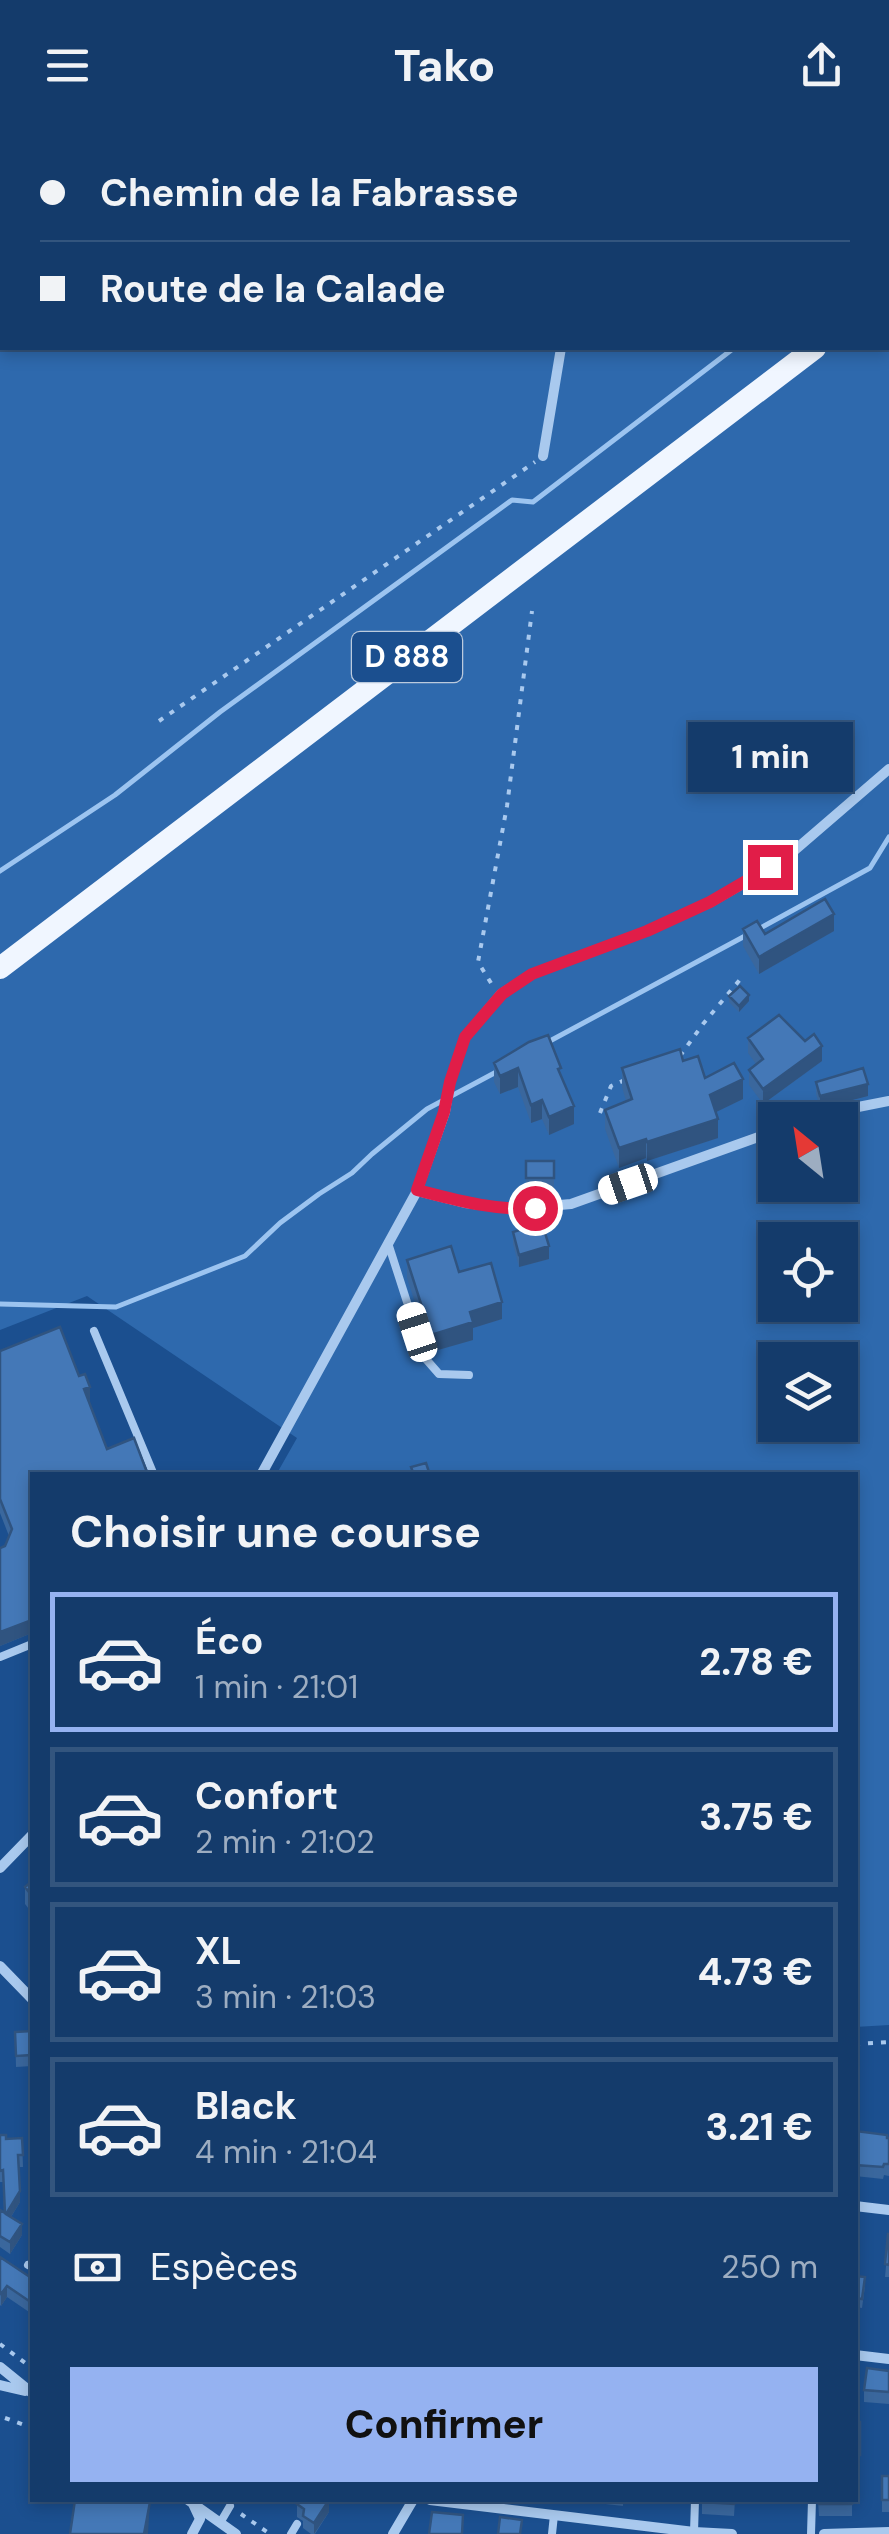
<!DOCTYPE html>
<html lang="fr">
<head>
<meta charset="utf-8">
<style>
  body { margin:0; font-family:"DM Sans",sans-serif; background:#214673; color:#f1f3f6; height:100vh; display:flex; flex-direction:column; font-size:38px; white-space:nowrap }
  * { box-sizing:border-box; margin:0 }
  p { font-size:32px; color:#9dadc1 }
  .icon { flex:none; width:55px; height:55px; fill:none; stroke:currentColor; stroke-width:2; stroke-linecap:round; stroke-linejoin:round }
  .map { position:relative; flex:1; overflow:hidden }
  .details { position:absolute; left:30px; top:1342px; width:828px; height:1030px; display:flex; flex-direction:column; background:#143b6b; border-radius:0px; box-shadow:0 5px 15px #0003,0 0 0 2px #33557e }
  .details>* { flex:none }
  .guide { position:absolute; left:0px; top:0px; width:890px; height:220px; box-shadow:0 5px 15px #0003,0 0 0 2px #33557e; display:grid; align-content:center; height:220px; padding:0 40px; background:#143b6b }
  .needle { width:65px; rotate:330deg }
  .buttons { position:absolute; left:758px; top:972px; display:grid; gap:20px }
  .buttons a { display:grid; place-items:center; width:100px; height:100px; border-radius:0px; background:#143b6b; box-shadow:0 5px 15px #0003,0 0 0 2px #33557e; font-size:50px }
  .end { position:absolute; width:45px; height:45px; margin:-22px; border:12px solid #e11d48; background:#fff; box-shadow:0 0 0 5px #fff }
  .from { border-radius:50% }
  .bubble { position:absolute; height:70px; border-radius:0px; background:#143b6b; box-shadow:0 5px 15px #0003,0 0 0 2px #33557e; font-size:32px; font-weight:800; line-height:70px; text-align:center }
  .car { position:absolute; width:30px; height:60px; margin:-30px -15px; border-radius:12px; box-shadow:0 0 8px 2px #0007; background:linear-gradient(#fff 24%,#345 0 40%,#fff 0 76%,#345 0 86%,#fff 0) }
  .guide b { display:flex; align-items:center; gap:35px; height:95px; font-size:38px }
  .guide b+b { border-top:2px solid #33557e }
  .guide i { width:25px; height:25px; background:#f1f3f6 }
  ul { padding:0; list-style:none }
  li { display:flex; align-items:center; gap:30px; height:140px; margin:0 20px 15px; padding:0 20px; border:5px solid #33557e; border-radius:0px }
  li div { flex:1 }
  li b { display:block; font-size:38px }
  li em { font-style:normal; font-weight:800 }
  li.on { border-color:#95b2f1 }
  li>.icon { width:90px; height:90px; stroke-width:1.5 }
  h2 { padding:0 40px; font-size:45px; line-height:120px }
  .pay { display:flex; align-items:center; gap:25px; height:110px; padding:0 40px; font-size:38px }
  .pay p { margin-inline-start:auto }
  .primary-button { display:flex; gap:20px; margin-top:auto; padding:20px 40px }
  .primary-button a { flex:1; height:115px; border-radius:0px; background:#95b2f1; color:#111; font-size:40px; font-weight:800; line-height:115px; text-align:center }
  header { display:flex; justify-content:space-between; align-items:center; height:130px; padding:0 40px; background:#143b6b; font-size:45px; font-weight:800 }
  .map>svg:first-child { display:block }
  .green { fill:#2e69ad; fill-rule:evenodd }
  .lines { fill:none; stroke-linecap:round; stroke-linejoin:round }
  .stream { stroke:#9cc4f0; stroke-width:5 }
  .path { stroke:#a9c9ee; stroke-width:4; stroke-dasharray:5 8; stroke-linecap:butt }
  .service { stroke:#a9c9ee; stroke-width:8 }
  .minor { stroke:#a9c9ee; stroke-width:10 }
  .primary { stroke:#f0f6ff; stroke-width:22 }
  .wall { fill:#3a679d }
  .shaded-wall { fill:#305480 }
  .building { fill:#4478b7; stroke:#305480; stroke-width:2.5 }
  .route { stroke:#e11d48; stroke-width:12 }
  .labels { text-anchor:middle; stroke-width:10; stroke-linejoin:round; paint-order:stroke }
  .shield { fill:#1b4f8f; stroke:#bbcadd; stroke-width:2.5 }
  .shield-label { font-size:30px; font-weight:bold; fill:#fff }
</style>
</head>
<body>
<header><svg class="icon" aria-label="menu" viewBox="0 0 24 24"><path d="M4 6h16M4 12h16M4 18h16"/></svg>Tako<svg class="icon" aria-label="share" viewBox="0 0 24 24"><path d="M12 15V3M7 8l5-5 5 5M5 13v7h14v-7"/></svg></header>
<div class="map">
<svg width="889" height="2404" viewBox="0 0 889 2404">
  <rect width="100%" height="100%" fill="#1b4f8f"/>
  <path class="green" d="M0 0H889V1895L855 1897V1345H276L297 1308 87 1166 0 1200ZM2 2H888V218H2ZM775 990H840V1055H775ZM775 1110H840V1175H775ZM775 1230H840V1295H775Z"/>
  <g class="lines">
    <path class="stream" d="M888 100 889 99
      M0 741 115 665 220 582 512 370 533 372 734 218
      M755 801 870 738 889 707
      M548 912 745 806
      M0 1174 116 1177 245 1126 280 1093 319 1064 352 1043 372 1024 427 979 500 940"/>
    <path class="path" d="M159 591 535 332
      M491 853 478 832 507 676 532 481
      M680 926 703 894 743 846
      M600 983 611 956 625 950
      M855 1914 889 1912
      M0 2214 32 2238
      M5 2288 30 2297 32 2295
      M241 2384 270 2404"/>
    <path class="service" d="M388 1113 425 1228 439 1244 469 1245
      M94 1201 154 1345
      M0 1527 32 1514
      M28 2135 32 2137
      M220 2393 230 2376
      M694 2402 695 2370
      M291 2404 297 2394
      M552 2404 554 2385
      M811 2404 812 2370"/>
    <path class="minor" d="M610 2 611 0
      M543 326 561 218
      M810 990 848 979 889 971
      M417 1061 465 1073 514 1079 571 1074 775 1001
      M261 1345 417 1061 445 982 450 952 465 907 501 864 532 844 647 801 711 772 753 748 788 726 889 639
      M0 1738 32 1705
      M0 1836 32 1869
      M855 2076 889 2080
      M855 2225 889 2229
      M0 2237 32 2263
      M0 2255 25 2261
      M188 2370 236 2404
      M430 2370 694 2402 732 2404
      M192 2404 200 2389 193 2374
      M393 2404 413 2370
      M824 2404 889 2402"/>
    <path class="primary" d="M888 162 889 161
      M0 838 815 218"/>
  </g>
  <path class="wall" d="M743 799 765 804 834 801 759 844 743 816Z
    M729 866 749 871 739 882 729 872Z
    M748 908 822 931 763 974 749 955V940L756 934 748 923Z
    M683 931 705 948 743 969 716 982 718 1008 647 1031 646 1028 619 1038 605 999V980L626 971 622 957V938Z
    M494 933 561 945 574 994 549 1005 542 989 531 993 518 957 500 964 494 952Z
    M816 952 868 966 820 978 816 964Z
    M526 1031H554V1060L526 1061Z
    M513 1102 549 1129 519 1137 513 1114Z
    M407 1130 459 1142 502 1189 473 1198V1210L431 1222 407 1148Z
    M0 1221 79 1246 90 1270 32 1345V1503L0 1516 5 1416 9 1406 0 1383Z
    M32 1751V1783L25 1774V1757Z
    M32 1901V1936L16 1937 15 1902Z
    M0 2005 6 2009 22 2008 23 2037H19L20 2072 11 2087 22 2105 10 2124 0 2117V2080L4 2082 3 2052H0Z
    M855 2005 889 2008V2046L884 2045 883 2049 855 2046Z
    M889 2104V2147H885Z
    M0 2127 30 2147 32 2144V2184L7 2167 1 2176 0 2175Z
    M855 2146 865 2156 862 2178 855 2177Z
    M889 2241V2274L864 2272V2260Z
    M855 2292H860V2337H855Z
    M882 2346H889V2382H882Z
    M597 2370H623V2376L597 2373Z
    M702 2370H735L734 2386 702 2384Z
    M763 2370H792V2372L763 2373Z
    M818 2370H852V2386H819Z
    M297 2374 329 2382 315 2404H311L303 2398V2391L297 2387Z"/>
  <path class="shaded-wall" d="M834 784V801L759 844V827Z
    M749 865V871L739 882V876Z
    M822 916V931L763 974V959Z
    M518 938V957L500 964V946Z
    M743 949V969L710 985V965Z
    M868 954V966L820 978V966Z
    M542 970V989L531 993V975Z
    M574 976V994L549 1005V987Z
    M718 989V1008L647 1031V1012Z
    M646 1009V1028L619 1038V1018Z
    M549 1116V1129L519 1137V1125Z
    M502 1172V1189L473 1198V1210L431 1222V1205L470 1182Z
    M90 1257V1270L84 1273V1259Z
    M32 1490V1503L0 1516V1502Z
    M20 2061V2072L6 2095V2084Z
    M22 2094V2105L10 2124V2112Z
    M7 2156V2167L1 2176V2164Z
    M329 2370V2382L314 2404V2393Z
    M150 2372 148 2404H144Z"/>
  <path class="building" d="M825 769 834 784 759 827 743 799 757 791 765 804Z
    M740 856 749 865 739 876 729 866Z
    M779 885 805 911 814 904 822 916 763 959 749 940 763 929 748 908Z
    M548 905 561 938 558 939 574 976 549 987 542 970 531 975 518 938 500 946 494 933 529 912Z
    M680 919 683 931 698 926 705 948 734 933 743 949 710 965 718 989 647 1012 646 1009 619 1018 605 980 632 969 622 938Z
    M863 938 868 954 820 966 816 952Z
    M526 1031H554V1048H526Z
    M542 1093 549 1116 519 1125 513 1102Z
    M451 1116 459 1142 491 1133 502 1172 470 1182 473 1192 431 1205 407 1130Z
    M60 1197 79 1246 85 1244 90 1257 84 1259 107 1319 134 1308 148 1345H32V1490L0 1502V1418L5 1416 12 1399 0 1369V1221Z
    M426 1333 430 1345H414L411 1337Z
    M32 1751V1766L25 1757Z
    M32 1901V1925L16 1926 15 1902Z
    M856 2001 887 2005V2008H889V2034H884L883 2037 855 2035Z
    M0 2005H6V2009L22 2008 23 2025H18L20 2061 6 2084 22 2094 10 2112 0 2106V2080L5 2083 3 2040 0 2041Z
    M855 2099 859 2100 855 2132Z
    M888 2104H889V2135L885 2134Z
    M0 2127 30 2147 32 2144V2173L7 2156 1 2164 0 2163Z
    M855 2146 865 2147 862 2169 855 2168Z
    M867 2238 889 2241V2262L864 2260Z
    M855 2292H860V2325H855Z
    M882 2346H889V2370H882Z
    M75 2370H143L150 2372 144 2404H70Z
    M299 2370H329L314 2393 303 2386 304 2379 297 2374Z
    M702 2370H734V2374L702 2372Z
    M819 2370H852V2374H819Z
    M432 2382 463 2385 462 2404H429Z
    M500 2387 522 2390 520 2404H498Z"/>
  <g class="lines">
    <path class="route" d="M535 1078C494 1081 456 1070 417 1060L444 982 450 952 465 907 502 864 532 844 647 801 710 772 770 737"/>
  </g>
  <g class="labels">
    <rect class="shield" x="352" y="502" width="110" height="50" rx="8"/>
    <g class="shield-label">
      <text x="407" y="537">D 888</text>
    </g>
  </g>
</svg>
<div class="buttons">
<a><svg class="needle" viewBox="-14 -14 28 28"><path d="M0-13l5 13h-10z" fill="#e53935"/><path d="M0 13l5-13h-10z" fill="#9dadc1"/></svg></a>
<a><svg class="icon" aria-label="locate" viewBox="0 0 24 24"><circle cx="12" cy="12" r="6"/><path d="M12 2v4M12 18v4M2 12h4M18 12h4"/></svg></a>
<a><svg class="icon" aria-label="layers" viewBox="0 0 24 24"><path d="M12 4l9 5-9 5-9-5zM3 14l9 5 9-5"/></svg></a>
</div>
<i class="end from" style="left:535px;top:1078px"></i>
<i class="end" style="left:770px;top:737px"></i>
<div class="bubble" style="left:688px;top:592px;width:165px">1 min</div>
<i class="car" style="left:628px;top:1054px;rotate:251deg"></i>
<i class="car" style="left:417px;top:1202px;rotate:342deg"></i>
<div class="guide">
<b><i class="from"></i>Chemin de la Fabrasse</b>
<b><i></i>Route de la Calade</b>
</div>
<section class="details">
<h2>Choisir une course</h2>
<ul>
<li class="on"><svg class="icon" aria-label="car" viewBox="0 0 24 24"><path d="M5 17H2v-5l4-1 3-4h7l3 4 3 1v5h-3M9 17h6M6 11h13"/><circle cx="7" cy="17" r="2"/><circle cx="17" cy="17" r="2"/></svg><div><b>Éco</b><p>1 min · 21:01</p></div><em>2.78 €</em></li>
<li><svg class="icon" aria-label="car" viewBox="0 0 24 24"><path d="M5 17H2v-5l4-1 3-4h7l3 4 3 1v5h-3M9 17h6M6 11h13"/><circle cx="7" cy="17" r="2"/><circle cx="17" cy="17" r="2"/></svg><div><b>Confort</b><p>2 min · 21:02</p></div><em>3.75 €</em></li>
<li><svg class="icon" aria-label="car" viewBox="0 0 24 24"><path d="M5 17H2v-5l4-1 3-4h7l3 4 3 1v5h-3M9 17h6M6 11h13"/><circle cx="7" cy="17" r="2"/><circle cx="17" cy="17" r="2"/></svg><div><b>XL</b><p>3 min · 21:03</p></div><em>4.73 €</em></li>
<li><svg class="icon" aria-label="car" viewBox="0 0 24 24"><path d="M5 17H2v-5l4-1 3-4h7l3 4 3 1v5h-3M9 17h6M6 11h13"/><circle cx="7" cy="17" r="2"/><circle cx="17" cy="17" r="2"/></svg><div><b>Black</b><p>4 min · 21:04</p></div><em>3.21 €</em></li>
</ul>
<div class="pay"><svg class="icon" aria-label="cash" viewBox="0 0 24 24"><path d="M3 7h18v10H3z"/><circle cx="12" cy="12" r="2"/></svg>Espèces<p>250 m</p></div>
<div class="primary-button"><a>Confirmer</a></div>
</section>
</div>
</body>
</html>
